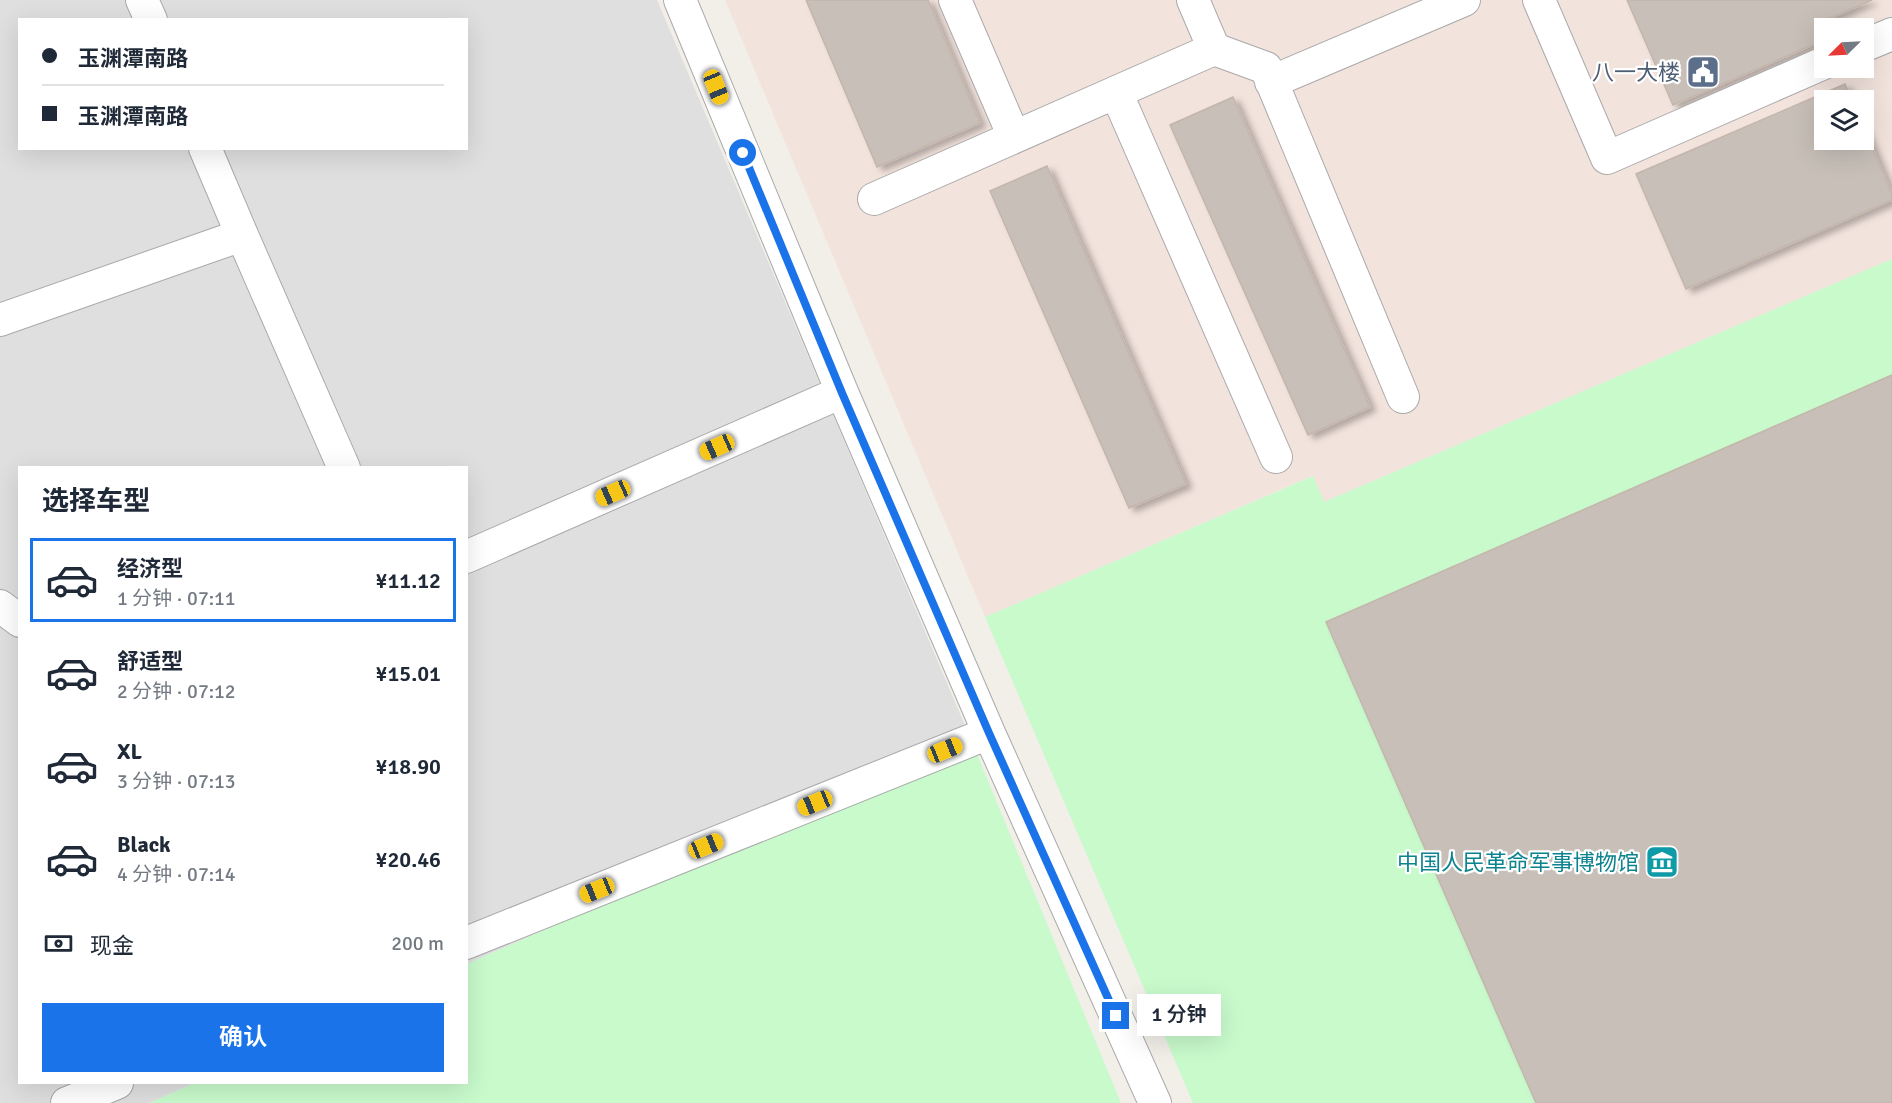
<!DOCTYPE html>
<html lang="zh">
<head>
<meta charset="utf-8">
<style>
  body { margin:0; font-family:Signika,"Noto Sans SC",sans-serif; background:#f2f2f3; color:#1f2937; height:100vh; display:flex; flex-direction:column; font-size:22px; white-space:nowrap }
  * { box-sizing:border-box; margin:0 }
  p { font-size:20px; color:#747a83 }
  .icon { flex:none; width:33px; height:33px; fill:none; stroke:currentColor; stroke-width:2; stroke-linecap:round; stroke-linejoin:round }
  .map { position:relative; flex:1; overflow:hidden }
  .details { position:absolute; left:18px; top:466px; width:450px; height:618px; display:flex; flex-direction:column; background:#fff; border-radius:0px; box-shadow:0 6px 24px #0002 }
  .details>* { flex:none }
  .banner { position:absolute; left:18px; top:18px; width:450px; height:132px; border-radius:0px; box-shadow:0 6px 24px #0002; display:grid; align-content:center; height:132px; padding:0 24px; background:#fff }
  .needle { width:39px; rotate:246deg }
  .tools { position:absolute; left:1814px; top:18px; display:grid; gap:12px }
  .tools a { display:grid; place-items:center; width:60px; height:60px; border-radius:0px; background:#fff; box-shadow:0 6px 24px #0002; font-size:30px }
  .end { position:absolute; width:27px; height:27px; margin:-14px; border:8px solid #1a73e8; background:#fff; box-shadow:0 0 0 3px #fff }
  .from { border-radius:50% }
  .bubble { position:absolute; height:42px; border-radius:0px; background:#fff; box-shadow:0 6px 24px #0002; font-size:20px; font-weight:600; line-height:42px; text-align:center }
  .car { position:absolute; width:18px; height:36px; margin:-18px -9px; border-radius:8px; box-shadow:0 0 4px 2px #0007; background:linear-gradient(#f5c518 24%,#345 0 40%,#f5c518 0 76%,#345 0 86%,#f5c518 0) }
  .banner b { display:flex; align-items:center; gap:21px; height:57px; font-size:22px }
  .banner b+b { border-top:2px solid #e0e1e3 }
  .banner i { width:15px; height:15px; background:#1f2937 }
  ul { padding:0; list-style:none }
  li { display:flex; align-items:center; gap:18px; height:84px; margin:0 12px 9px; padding:0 12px; border:3px solid transparent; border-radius:0px }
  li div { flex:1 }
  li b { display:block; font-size:22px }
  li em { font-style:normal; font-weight:600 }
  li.on { border-color:#1a73e8 }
  li>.icon { width:54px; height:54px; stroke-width:1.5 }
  h2 { padding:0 24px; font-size:27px; line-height:72px }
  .pay { display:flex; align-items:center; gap:15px; height:66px; padding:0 24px; font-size:22px }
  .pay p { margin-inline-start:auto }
  .button { display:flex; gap:12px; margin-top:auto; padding:12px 24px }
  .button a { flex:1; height:69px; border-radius:0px; background:#1a73e8; color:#fff; font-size:24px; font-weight:600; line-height:69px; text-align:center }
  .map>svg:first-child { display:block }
  .residential { fill:#e0dfdf; fill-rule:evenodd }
  .military { fill:#f3e3dd; fill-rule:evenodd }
  .park { fill:#c8facc }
  .building { fill:#c7bfb8; stroke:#c4b6ab; stroke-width:1.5; filter:url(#shadow) }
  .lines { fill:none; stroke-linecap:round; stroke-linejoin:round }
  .minor-casing { stroke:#a9a9a9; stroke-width:34 }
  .minor { stroke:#fff; stroke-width:32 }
  .route { stroke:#1a73e8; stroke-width:8 }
  .labels { text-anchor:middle; stroke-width:4.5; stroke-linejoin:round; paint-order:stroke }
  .service-label { font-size:22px; fill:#4e5e75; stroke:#fff; text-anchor:end }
  .culture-label { font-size:22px; fill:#0d838f; stroke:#fff; text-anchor:end }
</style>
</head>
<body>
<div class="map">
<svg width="1892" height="1103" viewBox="0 0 1892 1103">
  <defs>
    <filter id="shadow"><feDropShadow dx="6" dy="4" stdDeviation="3" flood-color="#0004"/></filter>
  </defs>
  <rect width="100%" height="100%" fill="#f2efe9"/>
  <path class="residential" d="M0 0H657L972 742 467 964 466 468H20V1083H195L149 1103H0ZM20 20H466V148H20Z"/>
  <path class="military" d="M725 0H1892V259L1324 502 1312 476 985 617ZM1824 28H1863V68H1824ZM1824 100H1863V140H1824Z"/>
  <path class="park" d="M1892 259V1103H1193L985 617 1313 476 1324 502Z
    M972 742 1121 1103H149L195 1083H466L467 964Z"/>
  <path class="building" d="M806 0H928L980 123 877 167Z
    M1627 0H1872L1828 19 1832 28H1824V40L1673 105Z
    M1845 84 1852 100H1824V140H1863V126L1892 194V200L1686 289 1636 174Z
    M1233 97 1370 407 1308 435 1170 125Z
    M1047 166 1186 484 1129 508 990 191Z
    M1892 375V1103H1536L1326 622Z"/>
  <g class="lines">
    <g class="minor-casing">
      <path id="minor" d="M142 0 151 20
        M680 0 842 392 989 733 1155 1103
        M955 0 1014 137
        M1539 0 1607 158 1824 63
        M1863 46 1892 34
        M1214 49 1266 68 1403 397
        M1271 82 1464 0
        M1116 92 1276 457
        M205 148 242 235
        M874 199 1214 49 1193 0
        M0 320 242 235 344 468
        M466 557 842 392
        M0 606 20 621
        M466 943 989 733
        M67 1103 117 1083"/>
    </g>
    <use href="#minor" class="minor"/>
  </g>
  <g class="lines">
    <path class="route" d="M743 153 842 393 989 733 1116 1016"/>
  </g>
  <defs>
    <g id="civic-square" transform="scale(1.725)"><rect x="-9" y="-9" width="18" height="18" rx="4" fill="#5c6f8a" stroke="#fff"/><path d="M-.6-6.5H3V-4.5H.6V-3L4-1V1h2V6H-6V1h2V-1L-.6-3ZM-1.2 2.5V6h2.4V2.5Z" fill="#fff"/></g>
    <g id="museum-square" transform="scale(1.725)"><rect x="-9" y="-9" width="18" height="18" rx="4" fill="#0f9aa8" stroke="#fff"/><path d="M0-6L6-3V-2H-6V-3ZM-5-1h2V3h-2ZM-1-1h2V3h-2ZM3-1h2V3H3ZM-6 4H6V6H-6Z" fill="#fff"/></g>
  </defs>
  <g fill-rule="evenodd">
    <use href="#civic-square" x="1703" y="72"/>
    <use href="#museum-square" x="1662" y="862"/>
  </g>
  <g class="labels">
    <g class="service-label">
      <text x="1680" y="80">八一大楼</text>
    </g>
    <g class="culture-label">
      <text x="1639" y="870">中国人民革命军事博物馆</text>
    </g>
  </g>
</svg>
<div class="tools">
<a><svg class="needle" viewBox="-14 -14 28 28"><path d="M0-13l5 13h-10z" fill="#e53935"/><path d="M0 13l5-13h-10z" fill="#747a83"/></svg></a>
<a><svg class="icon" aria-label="layers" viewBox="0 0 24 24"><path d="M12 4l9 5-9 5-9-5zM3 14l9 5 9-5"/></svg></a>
</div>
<i class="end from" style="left:743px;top:153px"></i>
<i class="end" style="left:1116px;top:1016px"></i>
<div class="bubble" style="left:1137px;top:994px;width:84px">1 分钟</div>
<i class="car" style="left:716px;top:87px;rotate:158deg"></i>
<i class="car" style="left:717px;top:447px;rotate:246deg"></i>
<i class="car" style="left:613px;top:493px;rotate:246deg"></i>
<i class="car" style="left:945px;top:750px;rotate:68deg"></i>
<i class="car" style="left:815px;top:803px;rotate:248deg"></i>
<i class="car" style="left:706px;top:846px;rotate:68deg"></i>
<i class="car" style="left:597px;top:890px;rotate:248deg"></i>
<div class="banner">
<b><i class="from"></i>玉渊潭南路</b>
<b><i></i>玉渊潭南路</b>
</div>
<section class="details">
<h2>选择车型</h2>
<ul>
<li class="on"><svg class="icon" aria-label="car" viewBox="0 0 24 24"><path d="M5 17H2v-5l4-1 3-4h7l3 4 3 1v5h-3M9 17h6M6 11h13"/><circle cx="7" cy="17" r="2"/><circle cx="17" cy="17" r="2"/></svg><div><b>经济型</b><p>1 分钟 · 07:11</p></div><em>¥11.12</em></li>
<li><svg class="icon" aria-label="car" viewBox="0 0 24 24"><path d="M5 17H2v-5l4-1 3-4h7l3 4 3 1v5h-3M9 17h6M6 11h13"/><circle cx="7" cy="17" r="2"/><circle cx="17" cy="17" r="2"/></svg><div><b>舒适型</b><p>2 分钟 · 07:12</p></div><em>¥15.01</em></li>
<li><svg class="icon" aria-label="car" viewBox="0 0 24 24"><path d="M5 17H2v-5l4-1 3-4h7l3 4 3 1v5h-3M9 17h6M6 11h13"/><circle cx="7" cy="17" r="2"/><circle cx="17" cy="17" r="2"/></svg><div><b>XL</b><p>3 分钟 · 07:13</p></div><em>¥18.90</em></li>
<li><svg class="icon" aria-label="car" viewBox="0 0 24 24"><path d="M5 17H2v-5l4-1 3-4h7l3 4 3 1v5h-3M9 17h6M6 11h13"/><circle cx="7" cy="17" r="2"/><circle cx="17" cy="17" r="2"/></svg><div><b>Black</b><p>4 分钟 · 07:14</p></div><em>¥20.46</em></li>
</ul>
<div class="pay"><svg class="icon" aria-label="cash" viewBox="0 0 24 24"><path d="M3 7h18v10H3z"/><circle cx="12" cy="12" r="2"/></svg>现金<p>200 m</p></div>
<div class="button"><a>确认</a></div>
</section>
</div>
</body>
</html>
